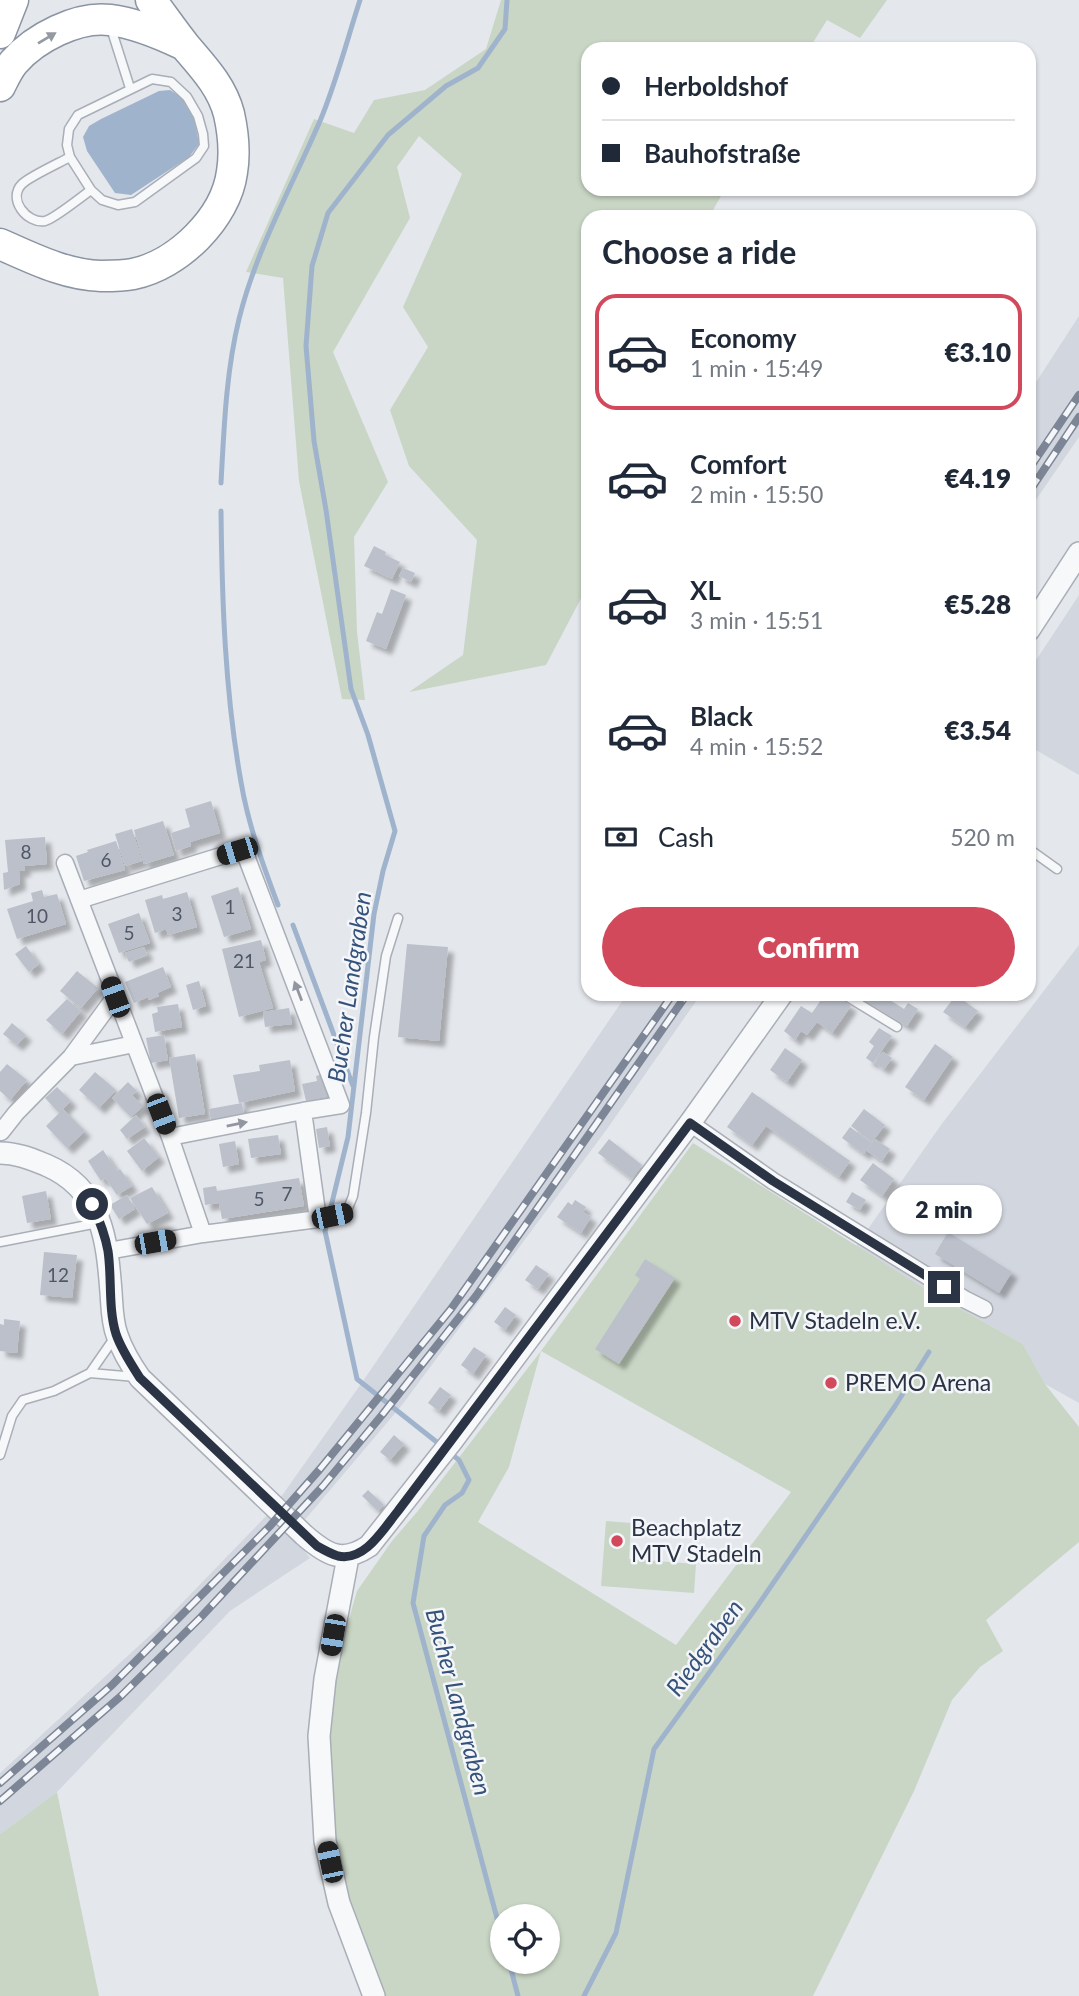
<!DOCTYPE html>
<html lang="en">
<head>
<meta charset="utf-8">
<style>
  body { margin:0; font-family:Lato,sans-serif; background:#f6f6f7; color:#1f2937; height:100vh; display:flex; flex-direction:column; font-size:26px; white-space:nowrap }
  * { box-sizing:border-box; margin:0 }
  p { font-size:23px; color:#747a83 }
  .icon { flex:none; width:38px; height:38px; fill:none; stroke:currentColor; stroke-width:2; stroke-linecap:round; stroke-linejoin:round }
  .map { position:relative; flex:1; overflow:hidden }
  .side { position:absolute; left:581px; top:210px; width:455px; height:791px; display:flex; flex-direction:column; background:#fff; border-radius:21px; box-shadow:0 2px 5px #0004 }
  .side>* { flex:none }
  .guide { position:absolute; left:581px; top:42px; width:455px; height:154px; border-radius:21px; box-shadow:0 2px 5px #0004; display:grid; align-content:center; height:154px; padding:0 21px; background:#fff }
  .controls { position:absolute; left:490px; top:1904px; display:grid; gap:14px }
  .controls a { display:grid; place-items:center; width:70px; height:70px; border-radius:50%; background:#fff; box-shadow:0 2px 5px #0004; font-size:35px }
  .end { position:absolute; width:32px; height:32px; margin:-16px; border:9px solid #2b3445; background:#fff; box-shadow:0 0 0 4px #fff }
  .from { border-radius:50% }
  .bubble { position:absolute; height:49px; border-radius:24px; background:#fff; box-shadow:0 2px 5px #0004; font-size:23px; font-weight:800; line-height:49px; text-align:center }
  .car { position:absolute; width:21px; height:42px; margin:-21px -10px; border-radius:9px; box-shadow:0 0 5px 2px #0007; background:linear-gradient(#222 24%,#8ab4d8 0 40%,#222 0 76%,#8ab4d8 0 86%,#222 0) }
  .guide b { display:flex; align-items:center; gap:24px; height:66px; font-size:26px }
  .guide b+b { border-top:2px solid #e0e1e3 }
  .guide i { width:18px; height:18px; background:#1f2937 }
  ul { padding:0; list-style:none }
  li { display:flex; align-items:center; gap:21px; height:116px; margin:0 14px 10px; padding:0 7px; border:4px solid transparent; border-radius:21px }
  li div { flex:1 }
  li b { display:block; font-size:26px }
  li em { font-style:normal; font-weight:800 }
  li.on { border-color:#d1495b }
  li>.icon { width:63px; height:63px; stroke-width:1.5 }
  h2 { padding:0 21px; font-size:32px; line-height:84px }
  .pay { display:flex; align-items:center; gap:18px; height:77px; padding:0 21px; font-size:26px }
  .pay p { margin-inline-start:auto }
  .button { display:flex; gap:14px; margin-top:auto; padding:14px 21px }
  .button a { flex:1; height:80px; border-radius:42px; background:#d1495b; color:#fff; font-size:28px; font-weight:800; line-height:80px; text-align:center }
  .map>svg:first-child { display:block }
  .built { fill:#d2d6de }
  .green { fill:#c9d6c5; fill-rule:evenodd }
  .water { fill:#9fb4cc }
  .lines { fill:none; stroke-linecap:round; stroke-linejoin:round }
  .stream { stroke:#9fb4cc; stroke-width:5 }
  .building { fill:#bbc0ca; filter:url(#shadow) }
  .service-casing { stroke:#a9aeb7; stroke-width:11 }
  .minor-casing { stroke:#a9aeb7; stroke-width:19 }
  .tertiary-casing { stroke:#a9aeb7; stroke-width:24 }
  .motorway-casing { stroke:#8b94a3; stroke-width:33 }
  .service { stroke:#f7f8fa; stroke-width:8 }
  .minor { stroke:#f7f8fa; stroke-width:16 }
  .tertiary { stroke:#f7f8fa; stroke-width:21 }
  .motorway { stroke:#fff; stroke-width:30 }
  .rail-casing { stroke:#7d8696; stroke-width:8 }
  .rail { stroke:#f4f6f9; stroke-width:5; stroke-dasharray:16; stroke-linecap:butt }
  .oneway { fill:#959aa2 }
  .oneway2 { fill:#9196a0 }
  .route { stroke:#2b3445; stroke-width:9 }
  .poi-dot { fill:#d1495b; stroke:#f4f6f9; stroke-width:2.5 }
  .labels { text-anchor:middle; stroke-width:5; stroke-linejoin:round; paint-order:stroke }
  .number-label { font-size:19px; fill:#4f5766 }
  .poi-label { font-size:23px; fill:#2b3445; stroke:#f4f6f9; text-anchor:start }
  .water-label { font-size:24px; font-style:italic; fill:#34527a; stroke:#f4f6f9 }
</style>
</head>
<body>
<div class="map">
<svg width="1079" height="1996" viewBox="0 0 1079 1996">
  <defs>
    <filter id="shadow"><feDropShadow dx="6" dy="6" stdDeviation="2" flood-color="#0004"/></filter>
  </defs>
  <rect width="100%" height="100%" fill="#e4e7ec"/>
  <path class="built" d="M1079 316V437L1029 510V393Z
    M1079 595V775L1029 746V671Z
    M1079 945V1403L1045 1384 1023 1344 927 1290 856 1246 941 1125Z
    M627 994H701L607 1129 402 1405 292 1535 310 1558 230 1611 57 1792 0 1834V1773L157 1629 271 1511 363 1381Z"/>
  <path class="green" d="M501 0H887L860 38 827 20 809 49H588V189H725L709 217H588V585L546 665 409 692 463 655 477 540 409 466 390 410 428 347 403 307 462 174 419 136 397 167 410 218 333 352 388 482 354 537 357 632 365 700 342 699 299 481 283 278 246 272 314 119 354 133 374 100 425 90 486 49Z
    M693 1143 927 1290 1023 1344 1045 1384 1079 1427V1542L986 1620 1003 1651 980 1667 952 1700 914 1791 813 1996H373L344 1922 316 1733 357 1591 392 1541 417 1512 541 1351ZM541 1351 791 1492 676 1645 478 1522 509 1467ZM502 1916H548V1962H502Z
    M606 1521 631 1523 629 1559 696 1564 694 1593 601 1586Z
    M57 1792 99 1996H0V1834Z"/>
  <path class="water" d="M170 90C193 103 195 120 199 144L189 157 131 195 115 193 87 151 83 137 89 126 101 119 159 91Z"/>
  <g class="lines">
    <path class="stream" d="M221 483C224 428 226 372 239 319 256 250 292 186 320 121 336 83 347 40 360 0
      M221 511C222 601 225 693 241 782 248 824 263 865 278 905
      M293 925 353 1086
      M443 1447 357 1379 325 1231 348 1137 374 914 383 871 395 831 368 735 351 689 326 510 314 441 306 346 312 266 328 213 388 135 446 86 478 68 505 29 507 0
      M450 1453 459 1460 469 1480 462 1493 445 1505 424 1536 413 1603 502 1937
      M509 1962 518 1996
      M584 1996 616 1933 654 1749 756 1608 895 1406 929 1352"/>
  </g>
  <path class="building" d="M374 546 386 552 385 555 400 562 392 579 364 566Z
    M403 568 415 573 411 582 399 576Z
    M391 589 406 595 386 649 366 641 377 612 382 614Z
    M211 801 220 833 190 842 191 846 176 851 171 833 190 827 185 809Z
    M163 821 174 855 144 864 134 830Z
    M132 829 142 861 125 866 115 834Z
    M45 837 47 864 24 866 25 871H19L20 884 4 890 3 873 8 872 5 840Z
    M116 841 125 870 84 881 76 856 88 852 87 850Z
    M238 887 251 929 224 937 211 896Z
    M42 890 44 897 57 894 66 924 17 939 7 909 33 901 31 893Z
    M187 892 197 927 168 935 166 929 155 933 145 900 162 895 163 899Z
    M139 913 150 943 119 953 108 924Z
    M261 940 266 960 259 962 273 1008 239 1017 222 949Z
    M407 944 448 947 439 1041 398 1037Z
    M26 946 39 964 29 972 15 954Z
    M144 947 147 955 129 962 125 953Z
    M163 967 171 987 157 993 159 996 149 1000 148 997 134 1003 125 982Z
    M77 971 98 988 81 1008 60 991Z
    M199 981 206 1006 193 1010 186 985Z
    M825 994H834L851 1006 832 1033 817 1022 807 1035 801 1031 795 1040 784 1031 801 1006 812 1013Z
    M854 994H880L904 1009 908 1003 918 1009 907 1026Z
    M956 995 978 1011 965 1027 943 1012Z
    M67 999 81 1011 62 1034 46 1020Z
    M178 1004 182 1027 155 1032 152 1014 158 1012 157 1007Z
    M289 1008 292 1024 265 1027 263 1012Z
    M12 1023 26 1035 17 1045 3 1034Z
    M879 1028 892 1036 873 1063 866 1058 874 1046 869 1042Z
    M164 1035 168 1060 151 1063 146 1038Z
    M935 1044 953 1057 924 1100 905 1087Z
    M785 1048 802 1060 787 1082 770 1070Z
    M883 1052 892 1058 884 1069 875 1063Z
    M195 1054 205 1114 179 1118 169 1058Z
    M290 1060 295 1091 239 1103 233 1075 260 1071 259 1065Z
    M7 1064 27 1080 10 1100 0 1091V1072Z
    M95 1072 116 1090 99 1108 79 1090Z
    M323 1074 332 1096 306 1101 302 1084 317 1081 316 1076Z
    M128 1082 137 1091 132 1095 143 1106 131 1117 112 1098Z
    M57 1087 71 1101 63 1109 85 1131 67 1148 46 1126 59 1113 45 1098Z
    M752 1092 850 1161 839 1177 766 1126 752 1145 727 1127Z
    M242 1103 244 1115 211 1121 209 1109Z
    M864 1109 885 1125 872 1142 851 1126Z
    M136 1115 145 1127 127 1139 120 1130Z
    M327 1127 330 1146 319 1148 316 1129Z
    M850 1127 872 1143 864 1154 842 1138Z
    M278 1135 281 1154 251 1158 248 1139Z
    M144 1138 159 1157 142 1171 127 1151Z
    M609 1139 642 1165 632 1179 598 1153Z
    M875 1139 890 1149 882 1161 867 1151Z
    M235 1141 239 1164 223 1167 219 1144Z
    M103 1150 117 1171 120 1169 132 1186 117 1195 105 1178 101 1181 88 1161Z
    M873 1163 894 1179 882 1196 860 1180Z
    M299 1178 304 1206 222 1219 219 1203 205 1205 203 1188 216 1186 217 1191Z
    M152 1187 168 1213 147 1224 130 1198Z
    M46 1191 51 1219 27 1223 22 1196Z
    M852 1192 866 1200 860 1210 846 1202Z
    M127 1195 135 1209 119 1219 110 1205Z
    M575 1200 586 1207 583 1212 591 1217 581 1233 557 1217 568 1202 572 1205Z
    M948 1232 1012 1272 999 1293 935 1254Z
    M44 1252 77 1255 72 1298 40 1295Z
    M645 1259 675 1278 619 1364 595 1349 640 1279 635 1275Z
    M536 1265 549 1274 538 1289 525 1280Z
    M505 1307 516 1315 505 1330 494 1322Z
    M4 1319 20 1321 17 1353 0 1351V1324L4 1325Z
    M474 1347 486 1355 473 1374 461 1365Z
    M440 1387 451 1395 439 1411 428 1403Z
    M394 1435 404 1444 390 1460 380 1452Z
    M368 1490 384 1505 378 1511 362 1496Z"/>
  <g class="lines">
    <g class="service-casing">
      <path id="service" d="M110 25 130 88
        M152 79 171 82 187 97 198 116 203 134 204 146 196 158 135 202 118 205 102 200 91 190 70 157 67 145 69 129 78 115Z
        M70 157C59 163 29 177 22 184 7 199 27 224 45 221 54 219 81 197 91 190
        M1029 849 1057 869
        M843 994 897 1027
        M318 1219 346 1213 353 1196 366 1113 374 1037 386 956 398 918
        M0 1242 98 1223
        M90 1373 136 1377
        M0 1455 12 1416 23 1400 54 1391 90 1373 115 1337"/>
    </g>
    <g class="minor-casing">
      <path id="minor" d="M65 863 170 1137 203 1234
        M79 900 237 851 246 856 341 1105 303 1111 170 1137
        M71 1057 134 1044
        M690 1123 773 1181 966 1300 984 1309
        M1 1132 16 1113 71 1057 115 997
        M108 1251 203 1234 318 1219 303 1111"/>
    </g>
    <g class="tertiary-casing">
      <path id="tertiary" d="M1029 630 1079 553
        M0 1153C17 1153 31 1159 46 1165 102 1189 107 1239 111 1292 112 1306 112 1322 117 1335 122 1350 131 1365 140 1378L304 1535C327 1555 342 1564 369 1546L452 1441 690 1123 782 994
        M348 1557 325 1679 319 1736 325 1841 339 1903 374 1996"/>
    </g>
    <g class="motorway-casing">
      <path id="motorway" d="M0 33 13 0
        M0 86C4 78 8 69 14 62 35 38 77 16 110 20 135 23 159 33 182 44
        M0 244C32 258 65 275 101 276 111 276 123 276 133 274 178 265 226 218 232 172 235 154 233 132 229 114 222 87 204 68 186 47 174 32 163 16 151 0"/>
    </g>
    <use href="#service" class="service"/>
    <use href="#minor" class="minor"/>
    <use href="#tertiary" class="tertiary"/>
    <use href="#motorway" class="motorway"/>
    <g class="rail-casing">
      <path id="rail" d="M1029 469 1079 395
        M1029 492 1079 417
        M0 1783 112 1685 270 1526 320 1469 451 1309 673 994
        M0 1801 121 1696 201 1617 323 1486 382 1415 476 1296 687 994"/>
    </g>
    <use href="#rail" class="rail"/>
  </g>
  <defs><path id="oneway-solid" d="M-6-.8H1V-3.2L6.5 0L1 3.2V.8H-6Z" transform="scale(1.75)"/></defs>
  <use class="oneway" href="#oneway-solid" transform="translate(47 38) rotate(-31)"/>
  <g class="oneway2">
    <use href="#oneway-solid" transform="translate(298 991) rotate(-111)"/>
    <use href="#oneway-solid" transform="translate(237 1124) rotate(-11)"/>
  </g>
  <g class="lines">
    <path class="route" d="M92 1204C99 1219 105 1234 108 1251 112 1278 108 1308 116 1334 121 1349 131 1364 140 1378L317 1546C324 1550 331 1554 338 1556 365 1562 384 1528 398 1511L690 1123 773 1181 944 1287"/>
  </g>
  <g class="poi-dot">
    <circle cx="735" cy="1321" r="7"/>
    <circle cx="831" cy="1383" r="7"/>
    <circle cx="617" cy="1541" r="7"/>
  </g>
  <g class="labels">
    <g class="number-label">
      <text x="26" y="859">8</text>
      <text x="106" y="867">6</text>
      <text x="230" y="914">1</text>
      <text x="177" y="921">3</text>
      <text x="37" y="923">10</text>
      <text x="129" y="940">5</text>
      <text x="244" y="968">21</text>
      <text x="287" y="1201">7</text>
      <text x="259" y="1206">5</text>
      <text x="58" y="1282">12</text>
    </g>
    <g class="poi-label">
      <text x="749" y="1329">MTV Stadeln e.V.</text>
      <text x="845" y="1391">PREMO Arena</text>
      <text x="631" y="1536">Beachplatz<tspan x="631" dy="26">MTV Stadeln</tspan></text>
    </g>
    <g class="water-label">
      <text transform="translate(350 987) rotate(-82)" y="8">Bucher Landgraben</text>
      <text transform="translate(705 1648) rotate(-54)" y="8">Riedgraben</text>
      <text transform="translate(458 1702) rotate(75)" y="8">Bucher Landgraben</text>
    </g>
  </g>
</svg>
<div class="controls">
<a><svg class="icon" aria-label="locate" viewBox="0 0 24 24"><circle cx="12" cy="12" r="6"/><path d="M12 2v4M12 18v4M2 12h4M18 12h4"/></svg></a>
</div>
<i class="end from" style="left:92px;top:1204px"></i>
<i class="end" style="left:944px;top:1287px"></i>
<div class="bubble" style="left:886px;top:1185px;width:116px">2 min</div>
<i class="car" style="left:237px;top:851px;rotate:253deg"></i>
<i class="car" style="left:115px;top:997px;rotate:340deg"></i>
<i class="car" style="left:161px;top:1114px;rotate:159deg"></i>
<i class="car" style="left:332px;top:1216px;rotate:78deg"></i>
<i class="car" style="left:155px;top:1242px;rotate:80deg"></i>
<i class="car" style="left:333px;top:1635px;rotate:190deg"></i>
<i class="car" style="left:330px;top:1862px;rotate:348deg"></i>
<div class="guide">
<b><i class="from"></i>Herboldshof</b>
<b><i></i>Bauhofstraße</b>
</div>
<section class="side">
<h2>Choose a ride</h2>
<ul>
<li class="on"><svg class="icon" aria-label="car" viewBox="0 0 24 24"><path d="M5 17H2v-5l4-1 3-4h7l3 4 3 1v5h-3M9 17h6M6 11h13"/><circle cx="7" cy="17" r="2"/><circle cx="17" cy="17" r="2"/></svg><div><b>Economy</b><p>1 min · 15:49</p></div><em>€3.10</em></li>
<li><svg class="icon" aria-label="car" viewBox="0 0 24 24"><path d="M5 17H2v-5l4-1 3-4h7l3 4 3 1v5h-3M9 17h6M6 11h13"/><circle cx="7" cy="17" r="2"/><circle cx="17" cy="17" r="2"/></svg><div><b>Comfort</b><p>2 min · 15:50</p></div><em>€4.19</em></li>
<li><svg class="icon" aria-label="car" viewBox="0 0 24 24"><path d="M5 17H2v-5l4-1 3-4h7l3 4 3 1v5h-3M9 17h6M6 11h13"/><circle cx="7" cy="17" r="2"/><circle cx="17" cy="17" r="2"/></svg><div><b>XL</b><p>3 min · 15:51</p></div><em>€5.28</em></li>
<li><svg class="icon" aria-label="car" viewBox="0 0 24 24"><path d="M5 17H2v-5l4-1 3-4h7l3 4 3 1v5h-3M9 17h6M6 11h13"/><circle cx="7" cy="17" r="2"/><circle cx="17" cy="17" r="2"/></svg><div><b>Black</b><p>4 min · 15:52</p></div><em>€3.54</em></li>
</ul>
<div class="pay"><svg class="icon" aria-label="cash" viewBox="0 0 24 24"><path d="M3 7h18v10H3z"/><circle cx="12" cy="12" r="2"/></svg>Cash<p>520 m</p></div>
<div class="button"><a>Confirm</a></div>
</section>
</div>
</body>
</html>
